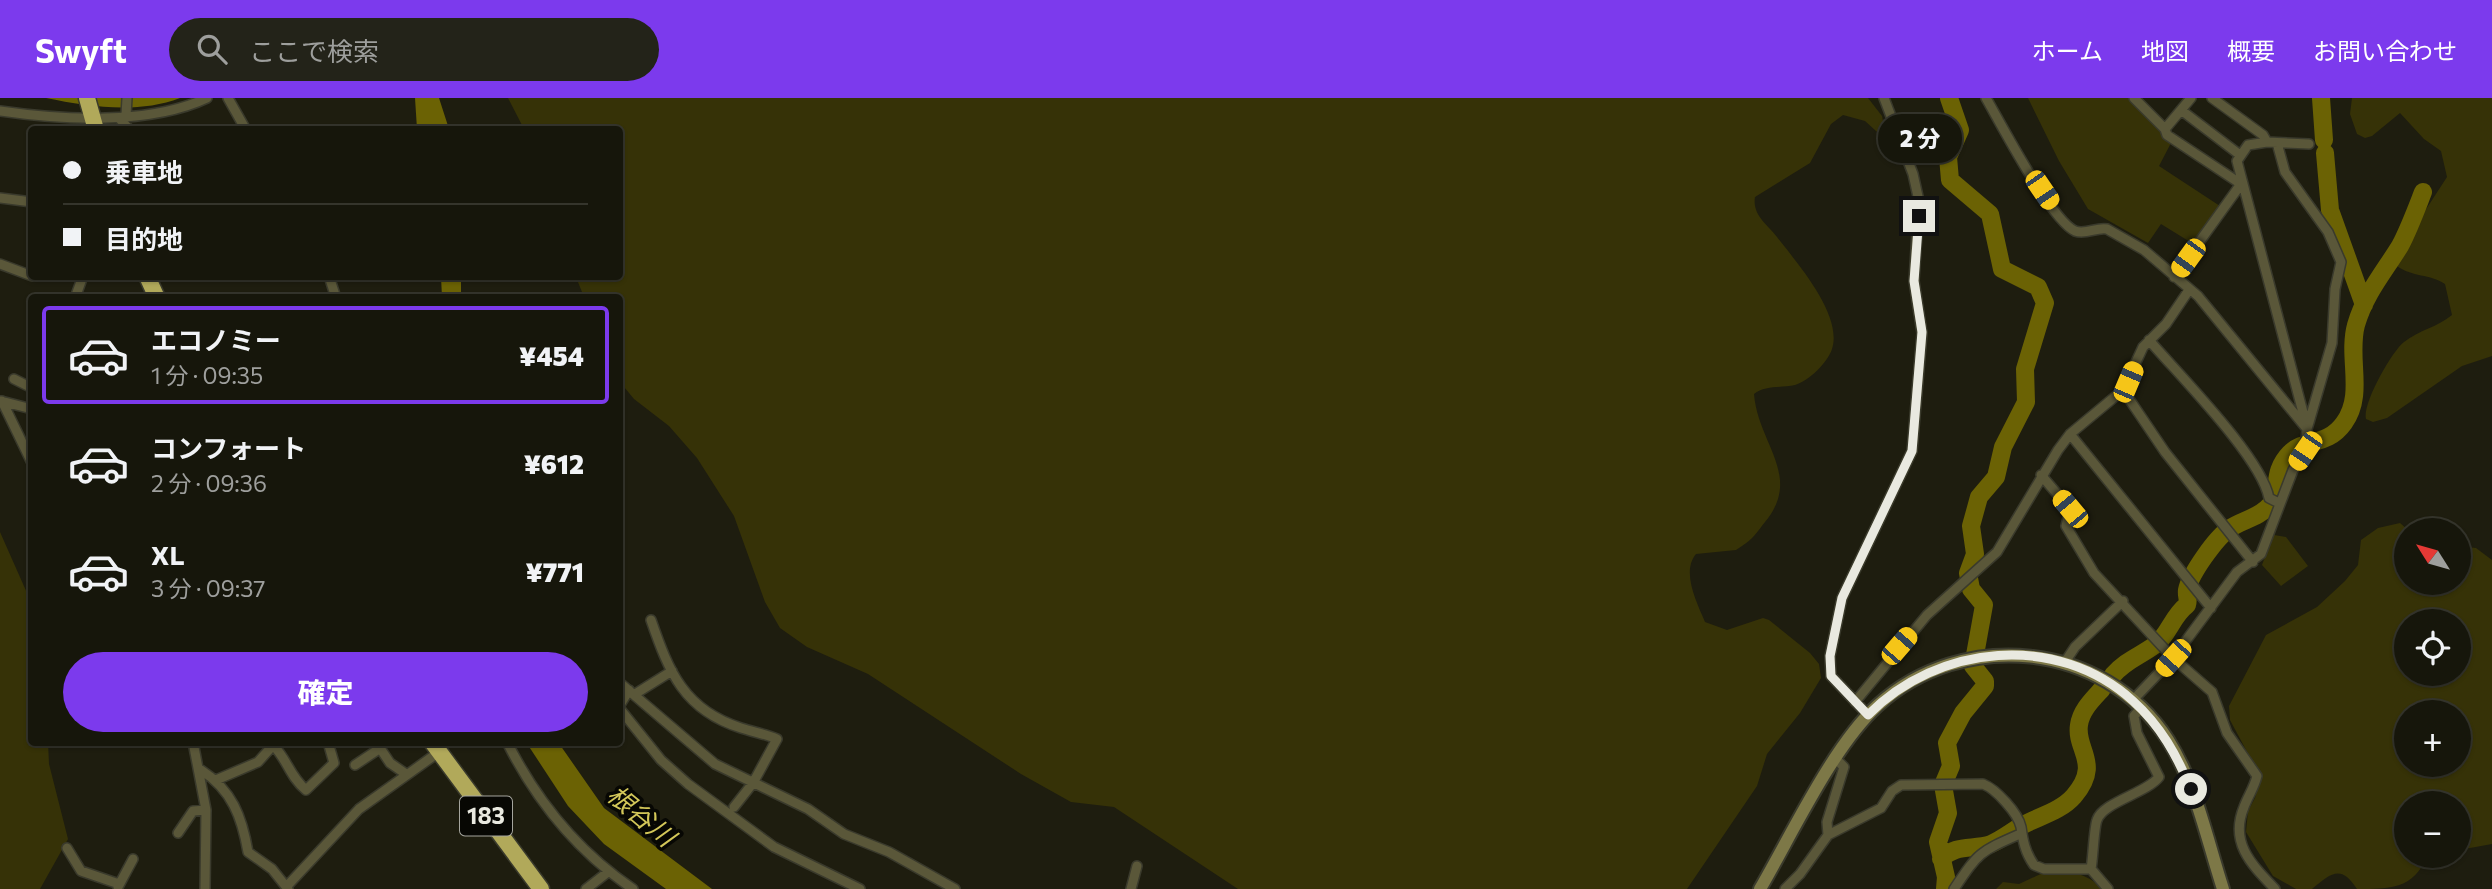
<!DOCTYPE html>
<html lang="ja">
<head>
<meta charset="utf-8">
<style>
  body { margin:0; font-family:Commissioner,"Noto Sans JP",sans-serif; background:#232319; color:#f1f3f6; height:100vh; display:flex; flex-direction:column; font-size:26px; white-space:nowrap }
  * { box-sizing:border-box; margin:0 }
  p { font-size:23px; color:#9e9f9d }
  .icon { flex:none; width:38px; height:38px; fill:none; stroke:currentColor; stroke-width:2; stroke-linecap:round; stroke-linejoin:round }
  .map { position:relative; flex:1; overflow:hidden }
  .side { position:absolute; left:28px; top:196px; width:595px; height:452px; display:flex; flex-direction:column; background:#16160b; border-radius:7px; box-shadow:0 2px 5px #0004,0 0 0 2px #35352c }
  .side>* { flex:none }
  .hud { position:absolute; left:28px; top:28px; width:595px; height:154px; border-radius:7px; box-shadow:0 2px 5px #0004,0 0 0 2px #35352c; display:grid; align-content:center; height:154px; padding:0 35px; background:#16160b }
  .needle { width:46px; rotate:307deg }
  .tools { position:absolute; left:2394px; top:420px; display:grid; gap:14px }
  .tools a { display:grid; place-items:center; width:77px; height:77px; border-radius:50%; background:#16160b; box-shadow:0 2px 5px #0004,0 0 0 2px #35352c; font-size:35px }
  .end { position:absolute; width:32px; height:32px; margin:-16px; border:9px solid #e9e9e0; background:#111; box-shadow:0 0 0 4px #111 }
  .from { border-radius:50% }
  .bubble { position:absolute; height:49px; border-radius:24px; background:#16160b; box-shadow:0 2px 5px #0004,0 0 0 2px #35352c; font-size:23px; font-weight:800; line-height:49px; text-align:center }
  .car { position:absolute; width:21px; height:42px; margin:-21px -10px; border-radius:9px; box-shadow:0 0 5px 2px #0007; background:linear-gradient(#f5c518 24%,#345 0 40%,#f5c518 0 76%,#345 0 86%,#f5c518 0) }
  .hud b { display:flex; align-items:center; gap:24px; height:66px; font-size:26px }
  .hud b+b { border-top:2px solid #35352c }
  .hud i { width:18px; height:18px; background:#f1f3f6 }
  ul { padding:12px 0 0; list-style:none }
  li { display:flex; align-items:center; gap:21px; height:98px; margin:0 14px 10px; padding:0 21px; border:4px solid transparent; border-radius:7px }
  li div { flex:1 }
  li b { display:block; font-size:26px }
  li em { font-style:normal; font-weight:800 }
  li.active { border-color:#7c3aed }
  li>.icon { width:63px; height:63px; stroke-width:1.5 }
  .button { display:flex; gap:14px; margin-top:auto; padding:14px 35px }
  .button a { flex:1; height:80px; border-radius:42px; background:#7c3aed; color:#fff; font-size:28px; font-weight:800; line-height:80px; text-align:center }
  header { display:flex; align-items:center; gap:42px; box-sizing:border-box; height:98px; padding:0 35px; background:#7c3aed; color:#fff }
  header strong { font-size:33px }
  nav { display:flex; gap:38px; margin-inline-start:auto; font-size:24px }
  .search { width:490px; height:63px; background:#232319; display:flex; align-items:center; gap:18px; box-sizing:border-box; padding:0 24px; border-radius:38px; color:#9e9f9d; font-size:26px }
  .map>svg:first-child { display:block }
  .green { fill:#363207; fill-rule:evenodd }
  .water { fill:#6b6204 }
  .lines { fill:none; stroke-linecap:round; stroke-linejoin:round }
  .river { stroke:#6b6204; stroke-width:18 }
  .street-casing { stroke:#3a3a2c; stroke-width:12 }
  .secondary-casing { stroke:#3a3a2c; stroke-width:16 }
  .highway-casing { stroke:#3a3a2c; stroke-width:19 }
  .street { stroke:#5a5739; stroke-width:9 }
  .secondary { stroke:#7d7847; stroke-width:12 }
  .highway { stroke:#b1a95a; stroke-width:16 }
  .route { stroke:#e9e9e0; stroke-width:9 }
  .labels { text-anchor:middle; stroke-width:7; stroke-linejoin:round; paint-order:stroke }
  .shield { fill:#070703; stroke:#a5a59e; stroke-width:2 }
  .shield-label { font-size:23px; font-weight:bold; fill:#e9e9e0 }
  .water-label { font-size:26px; font-style:italic; fill:#d3c759; stroke:#070703 }
</style>
</head>
<body>
<header>
<strong>Swyft</strong>
<div class="search"><svg class="icon" aria-label="search" viewBox="0 0 24 24"><circle cx="10" cy="10" r="6"/><path d="M15 15l6 6"/></svg>ここで検索</div>
<nav><a>ホーム</a><a>地図</a><a>概要</a><a>お問い合わせ</a></nav>
</header>
<div class="map">
<svg width="2492" height="791" viewBox="0 0 2492 791">
  <rect width="100%" height="100%" fill="#1e1d0f"/>
  <path class="green" d="M508 0H1868L1882 18 1887 43 1865 23 1843 17 1831 26 1810 65 1755 99C1752 117 1767 126 1777 139 1797 165 1843 217 1832 251 1828 264 1809 283 1795 287 1782 290 1765 287 1754 296 1758 346 1803 378 1765 424 1758 433 1752 442 1742 448L1736 452 1696 456C1681 474 1697 505 1705 524L1727 532 1763 520 1769 522 1810 555 1819 566 1821 580 1800 615 1767 656 1757 688 1687 791H1238L1114 709 1071 704 1021 676 868 576 807 549 780 530 765 504 734 418 697 360 669 328 634 301 620 284V200L584 199 576 179 620 178V32L524 31Z
    M2028 0H2133L2171 45 2159 68 2220 108 2195 147 2161 126 2148 145 2088 111 2059 63Z
    M2352 0H2492V258L2462 268 2387 320 2373 324 2366 321C2362 306 2392 253 2404 244 2419 232 2438 229 2452 217L2445 186C2430 176 2412 179 2397 168L2395 159 2447 79 2441 53 2424 41 2400 15 2372 38 2365 40 2357 36 2350 16Z
    M2400 425 2408 432 2406 485H2459V448L2476 450 2492 462V746L2459 752V705H2406V758H2427C2414 791 2390 791 2357 791 2341 766 2331 775 2312 791H2296L2273 778 2246 734 2248 713 2255 700 2260 678 2230 622 2229 608 2266 537 2317 509 2345 483 2358 467 2361 442 2378 430ZM2406 523H2459V576H2406ZM2406 614H2459V667H2406Z
    M0 434 31 504 32 644H48L49 666 68 741 40 791H0Z
    M2274 437 2286 439 2308 468 2281 488 2262 467 2272 440 2269 439Z
    M2045 774C2065 774 2088 773 2101 791H1996L2003 784 2019 786Z"/>
  <path class="water" d="M46 0H180C138 16 90 9 46 0Z
    M415 0H439L449 31H417Z
    M441 179H461V199H442Z
    M526 644H558L604 710 712 791H666L604 746 568 708Z"/>
  <g class="lines">
    <path class="river" d="M2321 0 2324 42
      M2325 55 2330 112 2364 207
      M2113 577C2126 562 2140 558 2155 547 2169 537 2172 518 2187 507 2189 501 2186 498 2187 492 2190 476 2216 440 2229 431 2242 422 2259 420 2270 407 2282 392 2270 376 2290 355 2305 340 2327 349 2344 325 2365 296 2347 260 2356 227 2365 196 2384 174 2400 148 2409 131 2416 112 2423 94
      M1941 761C1956 746 1972 752 1991 746 2003 741 2012 733 2023 727 2040 718 2061 713 2074 698 2102 665 2075 652 2079 627 2081 612 2093 601 2102 591
      M1945 791 1946 779 1938 744 1948 715 1943 687 1951 668 1947 645 1963 615 1985 588V583L1973 568 1984 507 1971 491 1968 475 1975 456 1971 428 1979 399 1996 379 2003 349 2026 304 2025 271 2045 205 2038 189 2002 171 1990 116 1950 82 1948 59 1960 32 1949 0"/>
    <g class="street-casing">
      <path id="street" d="M228 0 246 32
        M1986 0C2001 26 2051 122 2075 133 2086 137 2096 129 2107 131L2144 152 2198 198 2307 331
        M2134 0 2165 31 2191 0
        M2212 0 2263 37 2267 44
        M2181 12 2240 57
        M0 13C62 22 150 27 207 0
        M126 18 127 0
        M119 20 130 32
        M2165 31 2167 37 2241 86 2174 179
        M0 100 32 104
        M0 166 32 178
        M329 178 336 200
        M75 200 83 178
        M2149 242C2179 277 2261 359 2269 400L2279 405
        M14 281 32 290
        M2123 292 2165 354 2253 464
        M1 303 32 311
        M2 303 32 365
        M2306 326 2237 63 2248 47 2267 44 2309 46
        M2070 336 2211 510
        M2041 377 2070 411 2066 428 2094 475 2173 560 2212 594 2227 635 2257 678C2254 690 2248 698 2244 709 2229 745 2252 767 2275 791
        M651 522C669 574 684 612 741 630 753 634 766 636 777 641L753 685 734 709
        M2065 564 2075 549 2123 503
        M620 585 715 666 808 711 844 736 889 754 955 791
        M635 596 672 573
        M2133 602 2173 560 2237 474 2261 456 2293 372 2305 353 2307 331 2332 245 2335 191 2341 164 2328 134 2285 74 2277 45
        M1855 604 1927 517 1997 454 2058 352 2070 336 2123 292 2143 249 2166 226 2189 192
        M620 607 629 592
        M620 611 661 662 688 686 774 749 860 791
        M1868 617 1831 578 1830 558 1842 500 1912 353 1922 235 1914 183 1919 103 1913 76 1884 0
        M193 644 206 712 205 791
        M376 644 390 665 406 676
        M507 644C537 704 577 753 633 791
        M273 647C287 661 290 679 306 692L334 665 328 644
        M355 667 379 651
        M201 672C232 692 242 719 248 754L272 771 288 791
        M216 682 258 664 275 645
        M178 735 193 713 206 712
        M1828 737 1827 724 1844 669 1836 661
        M67 750 81 773 119 786
        M2091 771C2093 761 2094 729 2097 722 2103 704 2147 695 2159 679L2137 635 2134 618 2141 610
        M287 788 359 711 439 654
        M118 789 133 761
        M586 791 608 774
        M1131 791 1137 768
        M1785 791 1800 776 1828 737 1881 710 1892 693 1901 687 1983 686C1996 691 2018 715 2021 729 2023 743 2025 754 2034 767L2044 771H2091L2108 791
        M1954 791C1979 754 1979 754 2020 736"/>
    </g>
    <g class="secondary-casing">
      <path id="secondary" d="M1760 791C1791 738 1833 648 1877 608 1962 530 2104 543 2168 642 2196 686 2207 742 2223 791"/>
    </g>
    <g class="highway-casing">
      <path id="highway" d="M87 0 96 32
        M147 178 157 200
        M432 644 541 791"/>
    </g>
    <use href="#street" class="street"/>
    <use href="#secondary" class="secondary"/>
    <use href="#highway" class="highway"/>
  </g>
  <g class="lines">
    <path class="route" d="M1919 118 1914 183 1922 234 1912 353 1842 500 1830 558 1831 578 1868 617C1938 546 2057 534 2133 603 2161 628 2177 658 2191 691"/>
  </g>
  <g class="labels">
    <rect class="shield" x="460" y="698.5" width="52" height="39" rx="5"/>
    <g class="shield-label">
      <text x="486" y="726">183</text>
    </g>
    <g class="water-label">
      <text transform="translate(641 718) rotate(40)" y="9">根谷川</text>
    </g>
  </g>
</svg>
<div class="tools">
<a><svg class="needle" viewBox="-14 -14 28 28"><path d="M0-13l5 13h-10z" fill="#e53935"/><path d="M0 13l5-13h-10z" fill="#9e9f9d"/></svg></a>
<a><svg class="icon" aria-label="locate" viewBox="0 0 24 24"><circle cx="12" cy="12" r="6"/><path d="M12 2v4M12 18v4M2 12h4M18 12h4"/></svg></a>
<a>+</a>
<a>−</a>
</div>
<i class="end from" style="left:2191px;top:691px"></i>
<i class="end" style="left:1919px;top:118px"></i>
<div class="bubble" style="left:1878px;top:16px;width:84px">2 分</div>
<i class="car" style="left:2042px;top:92px;rotate:146deg"></i>
<i class="car" style="left:2188px;top:160px;rotate:216deg"></i>
<i class="car" style="left:2128px;top:284px;rotate:23deg"></i>
<i class="car" style="left:2305px;top:353px;rotate:214deg"></i>
<i class="car" style="left:2070px;top:411px;rotate:320deg"></i>
<i class="car" style="left:1899px;top:548px;rotate:41deg"></i>
<i class="car" style="left:2173px;top:560px;rotate:222deg"></i>
<div class="hud">
<b><i class="from"></i>乗車地</b>
<b><i></i>目的地</b>
</div>
<section class="side">
<ul>
<li class="active"><svg class="icon" aria-label="car" viewBox="0 0 24 24"><path d="M5 17H2v-5l4-1 3-4h7l3 4 3 1v5h-3M9 17h6M6 11h13"/><circle cx="7" cy="17" r="2"/><circle cx="17" cy="17" r="2"/></svg><div><b>エコノミー</b><p>1 分 · 09:35</p></div><em>¥454</em></li>
<li><svg class="icon" aria-label="car" viewBox="0 0 24 24"><path d="M5 17H2v-5l4-1 3-4h7l3 4 3 1v5h-3M9 17h6M6 11h13"/><circle cx="7" cy="17" r="2"/><circle cx="17" cy="17" r="2"/></svg><div><b>コンフォート</b><p>2 分 · 09:36</p></div><em>¥612</em></li>
<li><svg class="icon" aria-label="car" viewBox="0 0 24 24"><path d="M5 17H2v-5l4-1 3-4h7l3 4 3 1v5h-3M9 17h6M6 11h13"/><circle cx="7" cy="17" r="2"/><circle cx="17" cy="17" r="2"/></svg><div><b>XL</b><p>3 分 · 09:37</p></div><em>¥771</em></li>
</ul>
<div class="button"><a>確定</a></div>
</section>
</div>
</body>
</html>
